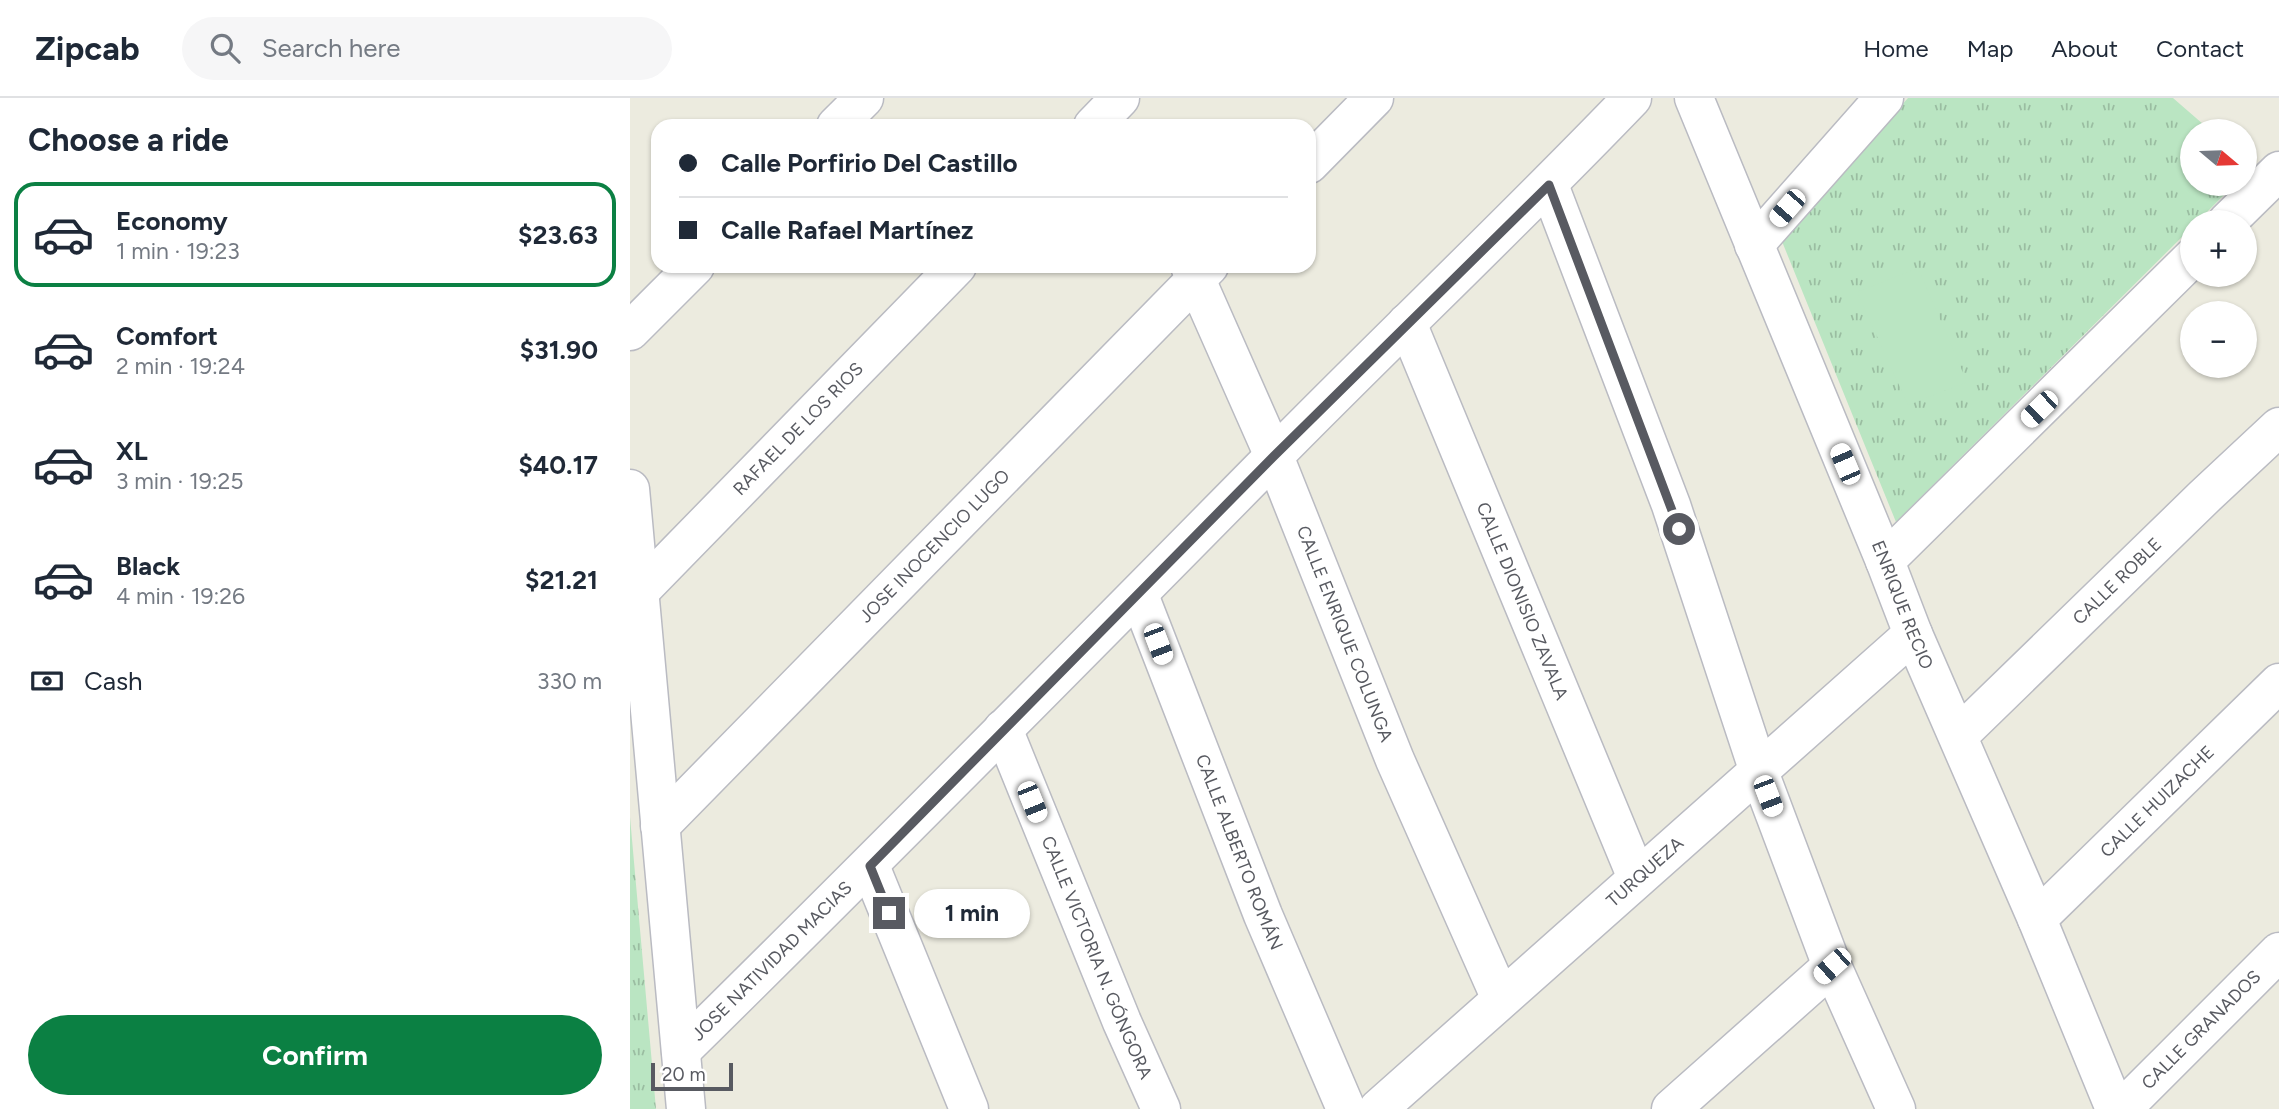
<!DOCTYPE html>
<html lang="en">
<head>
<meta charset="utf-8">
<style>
  body { margin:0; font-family:Figtree,sans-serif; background:#f6f6f7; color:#1f2937; height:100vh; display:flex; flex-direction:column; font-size:26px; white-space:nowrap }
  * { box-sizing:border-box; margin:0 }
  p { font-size:23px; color:#747a83 }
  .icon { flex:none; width:38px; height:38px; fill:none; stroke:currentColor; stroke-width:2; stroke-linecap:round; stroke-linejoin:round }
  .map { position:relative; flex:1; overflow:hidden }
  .side { display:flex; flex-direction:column; background:#fff; width:630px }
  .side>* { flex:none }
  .guide { position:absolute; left:21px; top:21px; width:665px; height:154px; border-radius:21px; box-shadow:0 2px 5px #0004; display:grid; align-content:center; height:154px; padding:0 28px; background:#fff }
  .needle { width:46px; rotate:109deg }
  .controls { position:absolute; left:1550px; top:21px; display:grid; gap:14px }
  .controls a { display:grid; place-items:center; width:77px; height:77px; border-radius:50%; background:#fff; box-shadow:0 2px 5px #0004; font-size:35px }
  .scale { position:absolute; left:21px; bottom:18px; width:82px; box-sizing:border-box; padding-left:7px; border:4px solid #585a61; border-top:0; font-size:19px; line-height:24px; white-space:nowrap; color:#585a61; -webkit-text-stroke:5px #fff; paint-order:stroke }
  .end { position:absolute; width:32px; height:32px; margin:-16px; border:9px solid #585a61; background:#fff; box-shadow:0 0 0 4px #fff }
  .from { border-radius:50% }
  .bubble { position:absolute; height:49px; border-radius:24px; background:#fff; box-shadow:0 2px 5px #0004; font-size:23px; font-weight:700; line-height:49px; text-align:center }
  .car { position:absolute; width:21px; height:42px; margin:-21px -10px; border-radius:9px; box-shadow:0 0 5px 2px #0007; background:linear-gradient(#fff 24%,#345 0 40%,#fff 0 76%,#345 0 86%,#fff 0) }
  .guide b { display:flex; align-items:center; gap:24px; height:66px; font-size:26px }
  .guide b+b { border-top:2px solid #e0e1e3 }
  .guide i { width:18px; height:18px; background:#1f2937 }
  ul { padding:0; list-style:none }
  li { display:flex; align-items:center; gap:21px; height:105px; margin:0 14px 10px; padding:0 14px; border:4px solid transparent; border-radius:21px }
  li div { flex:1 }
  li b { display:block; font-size:26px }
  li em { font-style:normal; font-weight:700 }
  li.on { border-color:#0b8043 }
  li>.icon { width:63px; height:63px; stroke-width:1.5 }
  h2 { padding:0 28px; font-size:32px; line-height:84px }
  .pay { display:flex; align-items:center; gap:18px; height:77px; padding:0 28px; font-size:26px }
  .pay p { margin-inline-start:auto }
  .cta { display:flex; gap:14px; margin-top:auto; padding:14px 28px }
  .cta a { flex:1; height:80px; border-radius:42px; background:#0b8043; color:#fff; font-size:28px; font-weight:700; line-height:80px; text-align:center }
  header { display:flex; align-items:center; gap:42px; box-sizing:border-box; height:98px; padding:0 35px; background:#fff; border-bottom:2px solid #e0e1e3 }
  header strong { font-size:33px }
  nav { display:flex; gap:38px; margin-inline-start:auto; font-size:24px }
  .search { width:490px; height:63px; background:#f6f6f7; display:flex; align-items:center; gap:18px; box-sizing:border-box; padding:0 24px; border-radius:38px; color:#747a83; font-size:26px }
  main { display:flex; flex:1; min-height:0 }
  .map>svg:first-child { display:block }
  .park { fill:url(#park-tufts) }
  .pitch { fill:#bae5c2 }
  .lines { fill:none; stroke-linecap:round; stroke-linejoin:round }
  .minor-casing { stroke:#babbc2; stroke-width:41 }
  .minor { stroke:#fff; stroke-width:38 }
  .route { stroke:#585a61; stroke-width:9 }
  .labels { text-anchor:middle; stroke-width:5; stroke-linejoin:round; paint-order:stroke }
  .street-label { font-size:18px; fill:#585a61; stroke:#fff }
</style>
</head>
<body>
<header>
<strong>Zipcab</strong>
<div class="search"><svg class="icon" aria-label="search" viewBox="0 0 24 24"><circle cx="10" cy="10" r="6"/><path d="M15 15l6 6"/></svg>Search here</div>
<nav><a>Home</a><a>Map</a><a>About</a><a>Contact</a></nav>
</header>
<main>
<section class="side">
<h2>Choose a ride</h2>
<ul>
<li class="on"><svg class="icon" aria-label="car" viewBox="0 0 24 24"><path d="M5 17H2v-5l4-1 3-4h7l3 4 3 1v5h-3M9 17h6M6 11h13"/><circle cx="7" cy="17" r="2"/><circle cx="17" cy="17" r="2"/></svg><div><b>Economy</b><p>1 min · 19:23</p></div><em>$23.63</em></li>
<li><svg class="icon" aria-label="car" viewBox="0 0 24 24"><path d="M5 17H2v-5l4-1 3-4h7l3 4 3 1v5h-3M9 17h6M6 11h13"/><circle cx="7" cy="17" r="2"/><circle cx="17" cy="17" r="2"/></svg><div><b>Comfort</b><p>2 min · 19:24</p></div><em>$31.90</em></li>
<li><svg class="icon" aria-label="car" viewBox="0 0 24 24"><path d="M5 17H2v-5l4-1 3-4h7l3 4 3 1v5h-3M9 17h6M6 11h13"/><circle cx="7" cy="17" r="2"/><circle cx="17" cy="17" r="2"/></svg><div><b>XL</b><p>3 min · 19:25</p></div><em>$40.17</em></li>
<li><svg class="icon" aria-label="car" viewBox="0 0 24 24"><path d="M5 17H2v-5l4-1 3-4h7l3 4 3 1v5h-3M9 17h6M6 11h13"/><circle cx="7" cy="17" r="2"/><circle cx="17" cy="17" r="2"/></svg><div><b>Black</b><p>4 min · 19:26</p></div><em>$21.21</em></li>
</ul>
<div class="pay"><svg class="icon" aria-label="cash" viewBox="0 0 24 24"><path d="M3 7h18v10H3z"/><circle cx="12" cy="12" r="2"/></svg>Cash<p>330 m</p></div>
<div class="cta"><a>Confirm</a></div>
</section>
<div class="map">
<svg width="1649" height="1011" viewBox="0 0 1649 1011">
  <defs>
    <pattern id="park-tufts" width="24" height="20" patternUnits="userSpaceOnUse" patternTransform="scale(1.75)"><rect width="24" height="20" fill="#bae5c2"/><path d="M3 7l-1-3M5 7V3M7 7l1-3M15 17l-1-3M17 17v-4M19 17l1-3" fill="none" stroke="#9abda1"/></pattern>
  </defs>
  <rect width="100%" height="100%" fill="#ecebdf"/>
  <path class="park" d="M1278 0H1543L1581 33H1563V86H1605L1567 124H1563V128L1266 424 1151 141Z
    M0 719 26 1011H0Z"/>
  <path class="pitch" d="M1288 170 1337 284 1278 307 1227 194Z"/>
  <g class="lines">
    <g class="minor-casing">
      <g id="minor">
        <path id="s1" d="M1064 0 1255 463 1283 536 1407 821 1485 1011"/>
        <path d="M206 28 234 0"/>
        <path d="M463 28 490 0"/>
        <path d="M679 66 744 0"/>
        <path d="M919 87 1041 407 1129 674 1202 868 1266 1011"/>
        <path d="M1597 124 1649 73"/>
        <path d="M1124 147 1254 0"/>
        <path id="s2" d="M560 168 644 358 765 662 871 901"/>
        <path id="s3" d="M777 225 1007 780"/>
        <path d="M0 233 65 168"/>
        <path d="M0 391 56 1011"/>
        <path d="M1255 463 1563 159"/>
        <path id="s4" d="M9 494 327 168"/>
        <path id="s5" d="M509 497 633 817 716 1011"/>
        <path id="s6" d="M373 631 492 924 531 1011"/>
        <path id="s7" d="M1328 638 1574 399 1649 329"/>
        <path id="s8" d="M30 728 579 168"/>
        <path d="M240 768 339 1011"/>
        <path id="s9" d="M1407 821 1649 585"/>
        <path id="s10" d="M51 953C250 757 447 558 643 359 762 238 885 122 1002 0"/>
        <path id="s11" d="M748 1011 1283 536"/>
        <path d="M1041 1011 1202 868"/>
        <path id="s12" d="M1492 1011 1649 854"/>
      </g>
    </g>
    <use href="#minor" class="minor"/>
  </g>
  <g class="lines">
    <path class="route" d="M259 815 240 768 644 358 919 87 1049 431"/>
  </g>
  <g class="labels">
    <g class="street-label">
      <text dy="6" stroke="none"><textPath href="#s4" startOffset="228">RAFAEL DE LOS RIOS</textPath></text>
      <text dy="6" stroke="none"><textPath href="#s8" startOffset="392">JOSE INOCENCIO LUGO</textPath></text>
      <text dy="6" stroke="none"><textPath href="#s7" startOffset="222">CALLE ROBLE</textPath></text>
      <text dy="6" stroke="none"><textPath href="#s3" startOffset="301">CALLE DIONISIO ZAVALA</textPath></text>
      <text dy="6" stroke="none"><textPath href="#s1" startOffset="548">ENRIQUE RECIO</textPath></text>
      <text dy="6" stroke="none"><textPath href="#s2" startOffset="399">CALLE ENRIQUE COLUNGA</textPath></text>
      <text dy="6" stroke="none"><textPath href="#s9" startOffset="168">CALLE HUIZACHE</textPath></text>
      <text dy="6" stroke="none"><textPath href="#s5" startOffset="276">CALLE ALBERTO ROMÁN</textPath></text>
      <text dy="6" stroke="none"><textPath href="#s11" startOffset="357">TURQUEZA</textPath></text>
      <text dy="6" stroke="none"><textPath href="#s6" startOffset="247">CALLE VICTORIA N. GÓNGORA</textPath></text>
      <text dy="6" stroke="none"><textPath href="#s10" startOffset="128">JOSE NATIVIDAD MACIAS</textPath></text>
      <text dy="6" stroke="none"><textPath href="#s12" startOffset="112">CALLE GRANADOS</textPath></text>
    </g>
  </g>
</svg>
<div class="controls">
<a><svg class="needle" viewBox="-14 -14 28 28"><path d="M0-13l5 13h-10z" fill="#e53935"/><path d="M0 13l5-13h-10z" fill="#747a83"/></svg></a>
<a>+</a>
<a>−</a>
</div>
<div class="scale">20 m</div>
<i class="end from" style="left:1049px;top:431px"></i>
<i class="end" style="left:259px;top:815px"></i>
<div class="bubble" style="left:284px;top:791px;width:116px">1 min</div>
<i class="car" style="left:1157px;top:110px;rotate:221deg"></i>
<i class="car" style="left:1409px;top:311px;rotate:226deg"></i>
<i class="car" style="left:1215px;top:366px;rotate:337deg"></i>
<i class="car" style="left:528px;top:546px;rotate:159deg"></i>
<i class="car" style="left:1138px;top:698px;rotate:159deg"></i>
<i class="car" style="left:402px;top:704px;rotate:158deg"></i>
<i class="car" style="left:1202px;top:868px;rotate:228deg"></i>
<div class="guide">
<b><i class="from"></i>Calle Porfirio Del Castillo</b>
<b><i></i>Calle Rafael Martínez</b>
</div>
</div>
</main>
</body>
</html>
